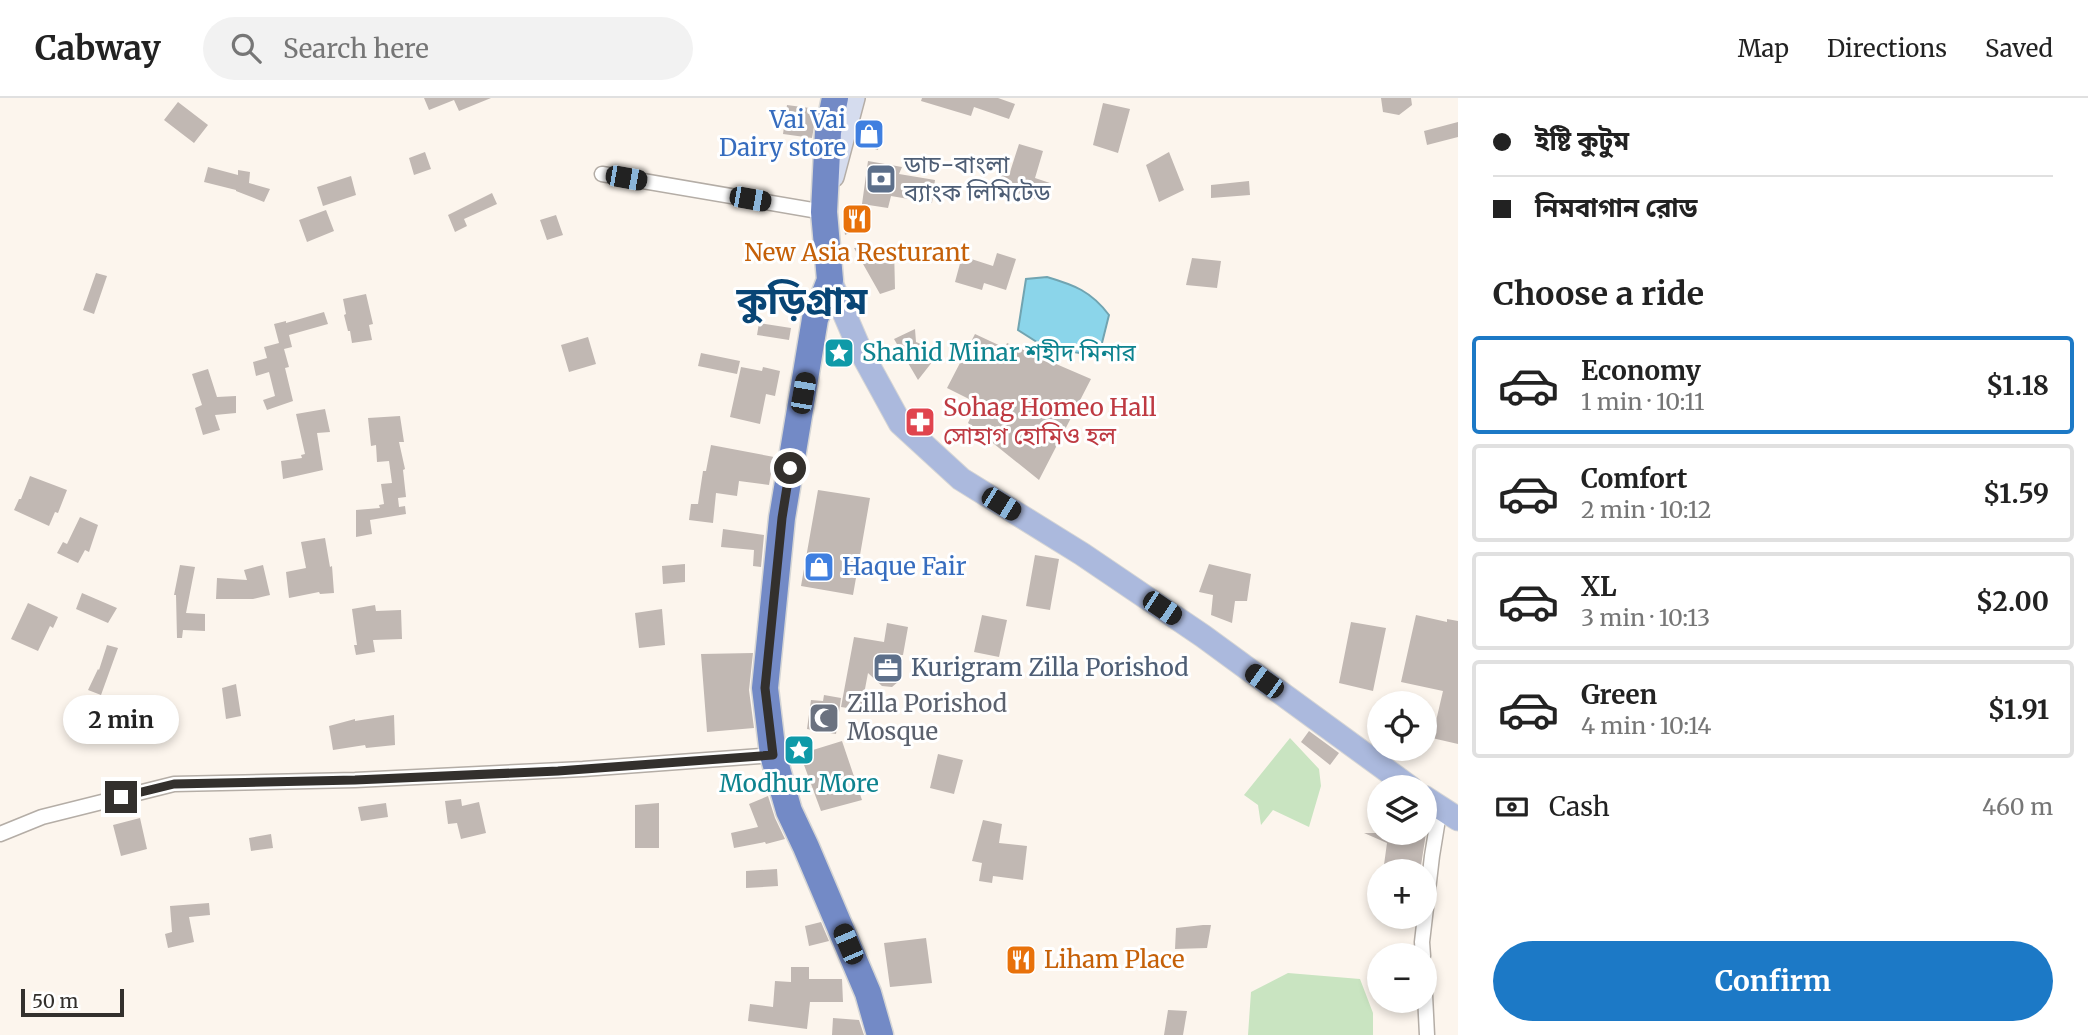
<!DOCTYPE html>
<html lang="en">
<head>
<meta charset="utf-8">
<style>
  body { margin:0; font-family:Merriweather,"Noto Sans Bengali",serif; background:#f2f2f2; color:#222; height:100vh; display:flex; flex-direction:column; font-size:26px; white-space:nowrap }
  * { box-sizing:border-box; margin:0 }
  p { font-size:23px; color:#767676 }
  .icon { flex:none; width:38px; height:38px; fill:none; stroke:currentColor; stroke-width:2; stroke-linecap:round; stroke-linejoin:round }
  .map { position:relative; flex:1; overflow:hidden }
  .sheet { display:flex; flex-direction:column; background:#fff; width:630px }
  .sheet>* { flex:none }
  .top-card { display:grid; align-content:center; height:154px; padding:0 35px; background:#fff }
  .buttons { position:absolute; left:1367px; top:593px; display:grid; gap:14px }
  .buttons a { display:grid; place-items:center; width:70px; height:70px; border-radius:50%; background:#fff; box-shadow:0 4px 10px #0003; font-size:35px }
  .scale { position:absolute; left:21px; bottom:18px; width:103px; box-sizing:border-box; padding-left:7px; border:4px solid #33302d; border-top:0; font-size:19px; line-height:24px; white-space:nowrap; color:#33302d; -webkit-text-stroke:5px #fff; paint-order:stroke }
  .end { position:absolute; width:32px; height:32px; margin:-16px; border:9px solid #33302d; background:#fff; box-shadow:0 0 0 4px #fff }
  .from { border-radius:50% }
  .bubble { position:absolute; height:49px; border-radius:24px; background:#fff; box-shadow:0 4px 10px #0003; font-size:23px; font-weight:700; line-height:49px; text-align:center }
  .car { position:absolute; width:21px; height:42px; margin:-21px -10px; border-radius:9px; box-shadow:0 0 5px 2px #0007; background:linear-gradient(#222 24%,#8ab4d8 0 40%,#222 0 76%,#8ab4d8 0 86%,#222 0) }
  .top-card b { display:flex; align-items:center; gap:24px; height:66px; font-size:26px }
  .top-card b+b { border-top:2px solid #e0e0e0 }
  .top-card i { width:18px; height:18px; background:#222 }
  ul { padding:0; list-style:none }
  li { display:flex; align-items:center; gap:21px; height:98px; margin:0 14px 10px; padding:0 21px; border:4px solid #e0e0e0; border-radius:7px }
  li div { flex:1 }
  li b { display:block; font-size:26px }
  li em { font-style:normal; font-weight:700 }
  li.current { border-color:#1c79c6 }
  li>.icon { width:63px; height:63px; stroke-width:1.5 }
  h2 { padding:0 35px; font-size:32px; line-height:84px }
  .pay { display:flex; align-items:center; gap:18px; height:77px; padding:0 35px; font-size:26px }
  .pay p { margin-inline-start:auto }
  .primary-button { display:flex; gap:14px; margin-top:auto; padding:14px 35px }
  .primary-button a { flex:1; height:80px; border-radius:42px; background:#1c79c6; color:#fff; font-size:28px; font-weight:700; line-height:80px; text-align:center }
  header { display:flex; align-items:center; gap:42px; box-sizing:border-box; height:98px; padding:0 35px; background:#fff; border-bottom:2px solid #e0e0e0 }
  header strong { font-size:33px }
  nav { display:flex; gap:38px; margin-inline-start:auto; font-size:24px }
  .search { width:490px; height:63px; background:#f2f2f2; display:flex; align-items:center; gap:18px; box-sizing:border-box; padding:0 24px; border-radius:38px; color:#767676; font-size:26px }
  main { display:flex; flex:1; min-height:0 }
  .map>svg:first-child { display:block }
  .green { fill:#c9e4c1 }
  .water { fill:#8bd5ea; stroke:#71a4b1; stroke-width:2 }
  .building { fill:#c1b8b3 }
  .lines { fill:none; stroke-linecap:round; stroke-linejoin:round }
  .street-casing { stroke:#b4ada6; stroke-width:17 }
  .secondary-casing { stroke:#b4ada6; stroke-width:22 }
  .primary-casing { stroke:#d6d6d5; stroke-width:25 }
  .highway-casing { stroke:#d6d6d5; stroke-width:29 }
  .street { stroke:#fff; stroke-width:14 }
  .secondary { stroke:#d5dcee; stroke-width:19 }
  .primary { stroke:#abb9dd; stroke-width:23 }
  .highway { stroke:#738ac6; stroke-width:26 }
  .route { stroke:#33302d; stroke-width:9 }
  .labels { text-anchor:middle; stroke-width:6; stroke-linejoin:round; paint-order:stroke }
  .shop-label { font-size:24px; fill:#366cbe; stroke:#fff; text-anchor:end }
  .service-label { font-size:24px; fill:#4e5e75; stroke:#fff; text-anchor:start }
  .food-label { font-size:24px; fill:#c56008; stroke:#fff }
  .culture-label { font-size:24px; fill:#0d838f; stroke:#fff; text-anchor:start }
  .health-label { font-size:24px; fill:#be3a42; stroke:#fff; text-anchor:start }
  .worship-label { font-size:24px; fill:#5b616d; stroke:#fff; text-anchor:start }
  .town-label { font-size:38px; font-weight:bold; fill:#084575; stroke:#fff }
</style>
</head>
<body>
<header>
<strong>Cabway</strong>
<div class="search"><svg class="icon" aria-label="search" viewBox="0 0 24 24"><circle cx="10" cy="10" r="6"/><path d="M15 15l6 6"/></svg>Search here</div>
<nav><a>Map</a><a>Directions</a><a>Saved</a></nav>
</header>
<main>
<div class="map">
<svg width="1458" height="937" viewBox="0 0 1458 937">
  <rect width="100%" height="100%" fill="#fcf5ed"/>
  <path class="green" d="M1290 640 1319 671 1321 688 1309 729 1273 712 1261 727 1258 707 1244 697Z
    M1288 875 1360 881 1373 915V937H1248L1251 894Z"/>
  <path class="water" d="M1047 179C1074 187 1091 193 1109 217L1100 253C1081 258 1069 255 1053 243L1040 246 1018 232 1026 181Z"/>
  <path class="building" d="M424 0H491L459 13 454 2 429 12Z
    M922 0H998L1015 6 1009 21 974 9 971 18 921 3Z
    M1381 0H1411L1412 7 1399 17 1383 14Z
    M178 4 208 27 194 45 164 22Z
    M1103 5 1130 11 1118 55 1093 47Z
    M787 7 817 11 812 40 783 36Z
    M862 21 883 28 878 52 856 45Z
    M1458 24V39L1427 47 1424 33Z
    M1019 46 1043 53 1035 80 1050 85 1043 104 1012 93 1009 102 995 98 1003 72 1010 74Z
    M425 54 431 71 414 77 409 60Z
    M1169 54 1184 92 1159 104 1146 67Z
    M868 63 902 69 899 76 935 82 932 105 891 98 888 110 862 106Z
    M208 69 238 77V72L250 74 249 85 270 91 264 104 236 93V92L204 84Z
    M351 78 356 97 323 108 317 89Z
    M1249 83 1250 97 1211 100V87Z
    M492 95 497 106 464 121 467 128 455 134 448 117Z
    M867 110 872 124 845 137 843 119Z
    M326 112 334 133 307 144 299 122Z
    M556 117 563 137 547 142 540 122Z
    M894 149 895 191 880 196 854 150Z
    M997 155 1016 161 1006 192 984 185 982 192 955 184 962 158 993 168Z
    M1192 160 1221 163 1217 190 1186 187Z
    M96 175 107 178 94 216 83 212Z
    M366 196 373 226 369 227 372 242 352 245 350 233H348L344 217 346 216 343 201Z
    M324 214 328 226 289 237 292 249 284 251 289 269 285 270 293 303 267 312 263 302 275 298 269 274 256 278 253 264 267 260 264 249 279 245 274 226 286 223V225Z
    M759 225 791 230 789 242 757 237Z
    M915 231 916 244 940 254 918 282 894 241Z
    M975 236 1005 250 1007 245 1091 281 1039 382 968 325 977 305 947 290Z
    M588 239 596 266 569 274 561 247Z
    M701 255 740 263 737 276 698 268Z
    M741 269 762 273 763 269 780 273 775 298 766 296 760 326 730 319Z
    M208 271 217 299 236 298V315L215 317 220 332 203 337 195 310 202 307 192 276Z
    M325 311 330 334 317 335 323 372 283 381 281 363 302 360 301 357 305 356 296 316Z
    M400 318 404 344H399L405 371 403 372 406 399 398 400 399 409 405 408 406 416 370 422 372 436 356 439V412L380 410 379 407 384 406 381 386 392 385 389 363 377 364 376 347 371 348 368 320Z
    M711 347 774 359 769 387 739 383 737 398 716 395 713 425 689 422 691 406H698L703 373H706Z
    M30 378 67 392 58 415 55 414 49 428 14 412 19 401H21Z
    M818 392 870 400 853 497 801 488Z
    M80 419 98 427 89 454 85 452 78 465 57 455 63 444 67 446Z
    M723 431 764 437 761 469 753 468 754 452 721 449Z
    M325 440 330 469 332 468 334 495 320 496 319 494 289 500 286 474 306 470 301 444Z
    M1035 457 1059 461 1050 512 1026 508Z
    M685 466V484L663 486 662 468Z
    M1209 466 1251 476 1247 503H1235L1232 525 1211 517 1213 497 1199 494Z
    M180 467 195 469 186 515 205 516V533L183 532 182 540H177L176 497H174Z
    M263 467 270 497 253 501H216L217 480 247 482 244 472Z
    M82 495 117 510 108 525 76 511Z
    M28 505 58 519 53 530 50 528 38 553 11 541Z
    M375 507 376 513 401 512 402 541 373 542 375 554 356 557 354 547H357L352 511Z
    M662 511 665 547 639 550 635 515Z
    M982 517 1007 522 999 559 974 554Z
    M1416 517 1447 524V521L1458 523V646L1432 640 1443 593 1401 584Z
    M1351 524 1386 530 1373 593 1339 585Z
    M887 525 908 529 903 557H895L902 574 899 583 892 589 882 588 868 575 861 612 841 609 854 539 884 544Z
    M107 547 118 550 101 597 88 592 98 571 99 572Z
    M753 555 749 592 754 630 707 634 701 556Z
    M236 586 241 618 226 621 222 590Z
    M824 597 841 600 836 636 807 631 811 602 823 603Z
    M394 617 395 647 366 650 365 647 333 652 329 628 355 621V623Z
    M1309 633 1339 655 1330 667 1301 644Z
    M842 643 862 702 821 713 800 656Z
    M938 656 963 662 954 696 930 690Z
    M768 698 775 720 785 741 766 746 765 744 734 750 731 735 758 729 749 706Z
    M461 701 462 708 479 704 486 735 461 741 457 725 448 726 445 703Z
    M386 705 388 719 361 723 358 709Z
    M659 705V750H635V707Z
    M140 720 147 751 121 758 113 727Z
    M983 722 1002 726 999 745 1027 748 1023 782 993 778 992 785 979 783 982 765 972 763Z
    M1364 735H1426L1420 774H1383L1387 745Z
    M271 736 273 750 251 753 249 740Z
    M777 771 778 788 746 790V773Z
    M209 805 210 817 189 819 194 844 168 850 165 836 172 834 170 808Z
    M821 824 829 843 809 848 805 828Z
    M1203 827H1211L1207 850 1175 851 1176 830Z
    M926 840 932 885 890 889 884 845Z
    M791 869H809V881H842L843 904H810L807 931 748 923 750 906 773 909 775 883 791 884Z
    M1168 912 1187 913 1183 937H1164Z
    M833 920 859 922 864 937H832Z"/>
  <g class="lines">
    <g class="street-casing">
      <path id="street" d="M602 76 824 114
        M0 736 42 719 174 686 355 682 583 671 773 657
        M1423 858 1422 844 1432 758 1440 709
        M1424 877 1427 937"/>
    </g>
    <g class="secondary-casing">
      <path id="secondary" d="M834 79 855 0"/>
    </g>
    <g class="primary-casing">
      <path id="primary" d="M830 182 860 252 900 325 961 381 1082 456 1203 538 1411 690
        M1424 699 1458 721"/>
    </g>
    <g class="highway-casing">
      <path id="highway" d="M835 0 828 34 824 114 830 182 815 221 782 420 765 590 773 657 789 713 806 749 868 895 880 937"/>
    </g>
    <use href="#street" class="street"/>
    <use href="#secondary" class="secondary"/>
    <use href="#primary" class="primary"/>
    <use href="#highway" class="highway"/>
  </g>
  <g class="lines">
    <path class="route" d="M121 699 174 686 355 682 558 673 773 657 765 590 782 420 790 370"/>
  </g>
  <defs>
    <g id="shop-square" transform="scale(1.575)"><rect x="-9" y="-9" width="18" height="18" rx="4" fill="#3f7fe0" stroke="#fff"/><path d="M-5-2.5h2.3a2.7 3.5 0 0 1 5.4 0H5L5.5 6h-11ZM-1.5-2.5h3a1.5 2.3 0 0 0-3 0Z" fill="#fff"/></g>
    <g id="bank-square" transform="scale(1.575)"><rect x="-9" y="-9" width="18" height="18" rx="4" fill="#5c6f8a" stroke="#fff"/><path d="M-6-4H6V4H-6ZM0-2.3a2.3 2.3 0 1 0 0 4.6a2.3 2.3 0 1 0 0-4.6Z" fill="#fff"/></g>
    <g id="restaurant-square" transform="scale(1.575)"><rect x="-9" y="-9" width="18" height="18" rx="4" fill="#e8710a" stroke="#fff"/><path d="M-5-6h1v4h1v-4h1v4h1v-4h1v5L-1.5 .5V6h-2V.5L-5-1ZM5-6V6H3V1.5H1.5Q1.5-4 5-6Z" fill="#fff"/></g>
    <g id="sight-square" transform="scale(1.575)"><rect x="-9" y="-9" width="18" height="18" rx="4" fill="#0f9aa8" stroke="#fff"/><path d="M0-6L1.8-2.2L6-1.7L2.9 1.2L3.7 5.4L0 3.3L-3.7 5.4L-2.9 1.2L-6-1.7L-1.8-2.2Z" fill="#fff"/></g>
    <g id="pharmacy-square" transform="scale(1.575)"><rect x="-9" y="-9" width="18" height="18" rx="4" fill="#e0444e" stroke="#fff"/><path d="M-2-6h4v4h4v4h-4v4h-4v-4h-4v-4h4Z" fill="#fff"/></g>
    <g id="office-square" transform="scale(1.575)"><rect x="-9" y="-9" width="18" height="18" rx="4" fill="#5c6f8a" stroke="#fff"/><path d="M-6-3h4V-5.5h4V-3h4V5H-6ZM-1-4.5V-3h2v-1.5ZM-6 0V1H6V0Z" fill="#fff"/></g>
    <g id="mosque-square" transform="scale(1.575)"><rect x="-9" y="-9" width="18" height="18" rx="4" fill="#6b7280" stroke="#fff"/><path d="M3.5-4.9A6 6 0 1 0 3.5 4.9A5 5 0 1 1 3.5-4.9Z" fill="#fff"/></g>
  </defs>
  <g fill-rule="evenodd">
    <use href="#shop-square" x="869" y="36"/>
    <use href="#bank-square" x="881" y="81"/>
    <use href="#restaurant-square" x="857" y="121"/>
    <use href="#sight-square" x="839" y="255"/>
    <use href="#pharmacy-square" x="920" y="324"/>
    <use href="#shop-square" x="819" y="469"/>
    <use href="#office-square" x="888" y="570"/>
    <use href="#mosque-square" x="824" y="620"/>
    <use href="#sight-square" x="799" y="652"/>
    <use href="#restaurant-square" x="1021" y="862"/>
  </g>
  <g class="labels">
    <g class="shop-label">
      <text x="846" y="30">Vai Vai<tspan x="846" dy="28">Dairy store</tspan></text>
      <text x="842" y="477" text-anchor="start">Haque Fair</text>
    </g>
    <g class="service-label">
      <text x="904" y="75">ডাচ-বাংলা<tspan x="904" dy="28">ব্যাংক লিমিটেড</tspan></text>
      <text x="911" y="578">Kurigram Zilla Porishod</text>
    </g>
    <g class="food-label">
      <text x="857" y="163">New Asia Resturant</text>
      <text x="1044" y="870" text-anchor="start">Liham Place</text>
    </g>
    <g class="culture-label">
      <text x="862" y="263">Shahid Minar শহীদ মিনার</text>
      <text x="799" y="694" text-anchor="middle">Modhur More</text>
    </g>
    <g class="health-label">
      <text x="943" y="318">Sohag Homeo Hall<tspan x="943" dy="28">সোহাগ হোমিও হল</tspan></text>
    </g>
    <g class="worship-label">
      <text x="847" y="614">Zilla Porishod<tspan x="847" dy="28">Mosque</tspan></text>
    </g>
    <g class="town-label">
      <text x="802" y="216">কুড়িগ্রাম</text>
    </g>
  </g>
</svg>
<div class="buttons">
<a><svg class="icon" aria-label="locate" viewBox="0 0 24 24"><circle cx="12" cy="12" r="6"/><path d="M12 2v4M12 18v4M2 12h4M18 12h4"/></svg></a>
<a><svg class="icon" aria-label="layers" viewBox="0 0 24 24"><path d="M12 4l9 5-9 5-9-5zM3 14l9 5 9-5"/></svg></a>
<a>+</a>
<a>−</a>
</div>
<div class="scale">50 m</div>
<i class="end from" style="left:790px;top:370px"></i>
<i class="end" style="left:121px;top:699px"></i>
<div class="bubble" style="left:63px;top:597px;width:116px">2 min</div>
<i class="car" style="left:626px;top:80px;rotate:100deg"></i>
<i class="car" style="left:750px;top:101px;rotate:100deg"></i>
<i class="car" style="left:803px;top:295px;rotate:10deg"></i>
<i class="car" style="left:1001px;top:406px;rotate:122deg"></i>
<i class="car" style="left:1162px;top:510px;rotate:124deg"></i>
<i class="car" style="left:1264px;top:583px;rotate:306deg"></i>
<i class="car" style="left:848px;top:846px;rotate:337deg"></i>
</div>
<section class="sheet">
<div class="top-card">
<b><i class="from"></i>ইষ্টি কুটুম</b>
<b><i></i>নিমবাগান রোড</b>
</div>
<h2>Choose a ride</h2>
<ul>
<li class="current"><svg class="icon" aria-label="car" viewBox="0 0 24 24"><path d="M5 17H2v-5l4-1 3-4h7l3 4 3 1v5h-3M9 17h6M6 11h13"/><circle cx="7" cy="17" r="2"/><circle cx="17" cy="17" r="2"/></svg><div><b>Economy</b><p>1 min · 10:11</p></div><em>$1.18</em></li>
<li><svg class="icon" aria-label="car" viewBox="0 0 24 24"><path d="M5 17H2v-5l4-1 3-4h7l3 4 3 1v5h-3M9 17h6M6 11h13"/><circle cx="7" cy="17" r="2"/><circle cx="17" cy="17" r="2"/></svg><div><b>Comfort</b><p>2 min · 10:12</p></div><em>$1.59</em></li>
<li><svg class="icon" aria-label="car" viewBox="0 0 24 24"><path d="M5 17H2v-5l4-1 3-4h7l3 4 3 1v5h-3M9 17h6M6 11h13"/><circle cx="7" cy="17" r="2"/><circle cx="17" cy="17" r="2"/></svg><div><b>XL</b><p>3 min · 10:13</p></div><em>$2.00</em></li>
<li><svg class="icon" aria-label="car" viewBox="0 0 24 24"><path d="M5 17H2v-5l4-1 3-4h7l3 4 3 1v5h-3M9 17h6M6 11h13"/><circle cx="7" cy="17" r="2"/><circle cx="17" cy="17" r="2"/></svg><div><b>Green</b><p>4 min · 10:14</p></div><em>$1.91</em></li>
</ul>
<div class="pay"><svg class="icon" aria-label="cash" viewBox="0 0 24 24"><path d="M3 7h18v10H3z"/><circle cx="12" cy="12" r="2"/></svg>Cash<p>460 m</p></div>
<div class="primary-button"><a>Confirm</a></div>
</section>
</main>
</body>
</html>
